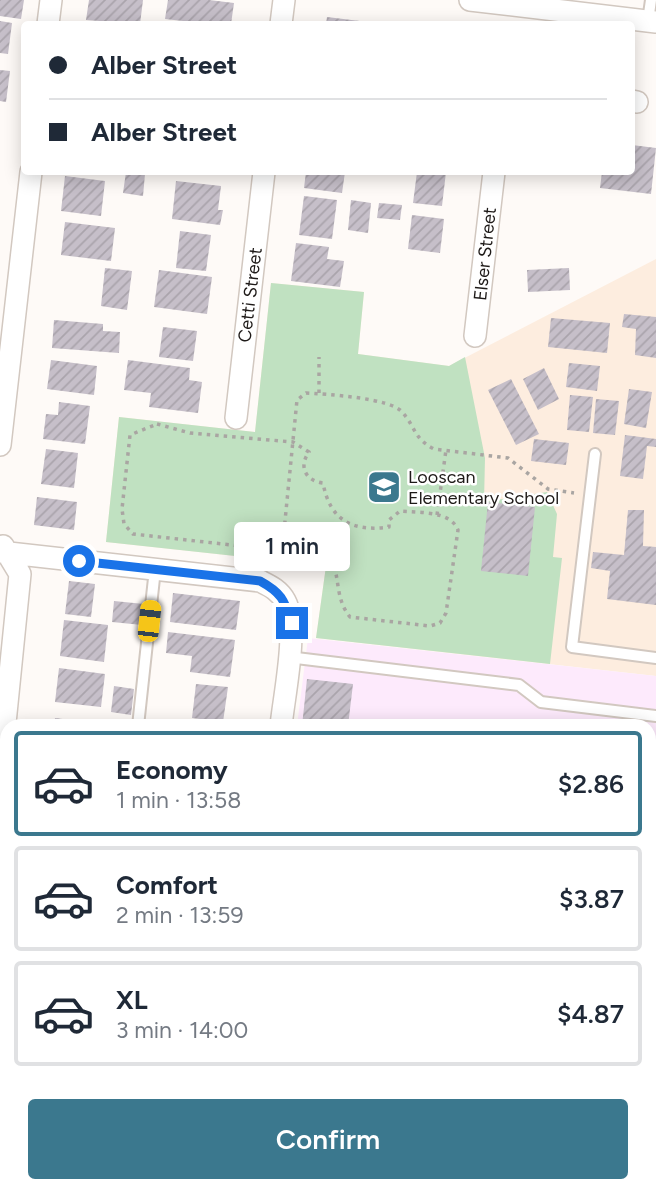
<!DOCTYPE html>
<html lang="en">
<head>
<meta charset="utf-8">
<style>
  body { margin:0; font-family:Figtree,sans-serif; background:#f6f6f7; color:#1f2937; height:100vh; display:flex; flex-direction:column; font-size:26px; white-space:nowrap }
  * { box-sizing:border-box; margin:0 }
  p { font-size:23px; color:#747a83 }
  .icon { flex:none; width:38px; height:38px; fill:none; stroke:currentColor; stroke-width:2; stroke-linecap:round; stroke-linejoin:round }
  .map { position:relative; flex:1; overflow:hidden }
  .details { position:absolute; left:0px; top:719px; width:656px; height:474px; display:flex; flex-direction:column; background:#fff; border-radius:21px 21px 0 0; box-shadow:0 4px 18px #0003 }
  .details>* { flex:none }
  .top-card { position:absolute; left:21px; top:21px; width:614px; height:154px; border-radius:7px; box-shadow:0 4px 18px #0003; display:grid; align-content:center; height:154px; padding:0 28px; background:#fff }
  .end { position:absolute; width:32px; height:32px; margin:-16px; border:9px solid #1a73e8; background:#fff; box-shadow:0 0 0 4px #fff }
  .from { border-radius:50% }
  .bubble { position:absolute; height:49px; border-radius:7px; background:#fff; box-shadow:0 4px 18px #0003; font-size:23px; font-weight:600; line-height:49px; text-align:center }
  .car { position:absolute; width:21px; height:42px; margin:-21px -10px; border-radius:9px; box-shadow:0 0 5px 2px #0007; background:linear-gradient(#f5c518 24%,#345 0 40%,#f5c518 0 76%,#345 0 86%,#f5c518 0) }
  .top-card b { display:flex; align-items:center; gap:24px; height:66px; font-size:26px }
  .top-card b+b { border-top:2px solid #e0e1e3 }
  .top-card i { width:18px; height:18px; background:#1f2937 }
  ul { padding:12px 0 0; list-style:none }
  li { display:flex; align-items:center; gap:21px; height:105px; margin:0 14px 10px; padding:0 14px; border:4px solid #e0e1e3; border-radius:7px }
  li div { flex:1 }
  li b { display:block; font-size:26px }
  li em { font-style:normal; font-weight:600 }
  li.current { border-color:#3b788e }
  li>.icon { width:63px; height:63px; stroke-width:1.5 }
  .primary-button { display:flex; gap:14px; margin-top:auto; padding:14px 28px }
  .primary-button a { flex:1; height:80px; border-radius:7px; background:#3b788e; color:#fff; font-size:28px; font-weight:600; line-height:80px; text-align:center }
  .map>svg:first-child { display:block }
  .built { fill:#fdeddf }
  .industrial { fill:#fdeafc }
  .green { fill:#c0e1c1 }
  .building { fill:url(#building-hatch) }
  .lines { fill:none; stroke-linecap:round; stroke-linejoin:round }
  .service-casing { stroke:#d2c8c0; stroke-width:14 }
  .minor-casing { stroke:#d2c8c0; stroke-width:24 }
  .secondary-casing { stroke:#d2c8c0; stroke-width:33 }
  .path { stroke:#a9a5a2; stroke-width:3.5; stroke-dasharray:3.5 5; stroke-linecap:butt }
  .service { stroke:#fff; stroke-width:10 }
  .minor { stroke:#fff; stroke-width:21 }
  .secondary { stroke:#f0dcd1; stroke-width:30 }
  .route { stroke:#1a73e8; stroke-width:9 }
  .labels { text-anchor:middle; stroke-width:5; stroke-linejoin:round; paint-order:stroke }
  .street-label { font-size:18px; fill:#1e1a18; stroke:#fff }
  .poi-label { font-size:18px; fill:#1e1a18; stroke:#fff; text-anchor:start }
</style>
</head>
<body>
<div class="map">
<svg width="656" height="1193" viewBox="0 0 656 1193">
  <defs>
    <pattern id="building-hatch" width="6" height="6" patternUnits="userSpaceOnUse" patternTransform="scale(1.75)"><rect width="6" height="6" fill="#c6bfc9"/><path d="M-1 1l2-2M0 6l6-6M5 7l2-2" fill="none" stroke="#aaa4ac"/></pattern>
  </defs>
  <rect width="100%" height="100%" fill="#fefaf7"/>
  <path class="built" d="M656 259V676L316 638 326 566 309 562 299 563 106 542 119 417 255 432 271 283 364 292 358 354 449 366Z"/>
  <path class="industrial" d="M308 638 656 676V775H649V726H297Z"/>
  <path class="green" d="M271 283 364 292 358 354 449 366 465 357 485 458 484 502 547 492 557 514 553 557 562 558 550 664 316 638 326 566 309 562 299 563 106 542 119 417 255 432Z"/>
  <path class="building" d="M0 0H24L21 19 0 16Z
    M89 0H143L140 24 86 20Z
    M168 0H209L234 3 231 24H210L165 19Z
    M327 17 376 23V24H326Z
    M0 21 12 23 8 54 0 53Z
    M0 70 10 71 6 102 0 101Z
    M632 145 656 148 651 194 600 188 602 172H632Z
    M126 172 145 174 143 196 123 193Z
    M306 172H345L342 193 304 188Z
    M417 172H446L442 206 413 203Z
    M65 176 105 181 101 216 61 211Z
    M176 181 221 186 218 210H223L220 225 172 219Z
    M304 196 337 200 332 239 299 235Z
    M351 200 371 203 368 233 348 230Z
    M379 203 402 205 400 220 377 218Z
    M412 215 444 219 440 253 408 249Z
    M65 222 115 228 111 261 61 255Z
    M180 231 211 235 206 271 176 268Z
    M296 243 329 247 327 259 344 261 340 287 291 281Z
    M105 268 132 271 127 310 101 306Z
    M569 268 570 290 528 292 527 270Z
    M159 270 212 277 207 314 154 307Z
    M624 314 656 317V358L635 355 636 329 622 327Z
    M551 318 610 323 607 353 548 347Z
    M54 320 103 324V331L120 332 119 353 52 348Z
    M163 327 197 331 193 361 159 357Z
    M51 360 97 366 94 395 47 389Z
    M128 360 190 368 189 380 202 382 198 413 149 407 151 393 124 390Z
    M569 363 600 366 597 391 566 387Z
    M544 368 559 399 538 410 523 379Z
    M511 379 539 434 516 445 488 390Z
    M629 389 652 392 646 428 624 424Z
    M570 395 593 397 589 432 567 430Z
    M596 399 619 401 615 435 593 433Z
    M59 402 90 406 85 444 43 439 46 414 58 415Z
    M625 435 656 439V447L647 446 643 479 620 476Z
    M534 439 569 443 566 465 531 461Z
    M46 449 78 453 74 488 41 484Z
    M37 497 77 502 74 530 34 525Z
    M488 502 535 507 528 576 481 571Z
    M628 510H644L643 546 656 547V605L607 599 610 571 591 568 593 552 624 555Z
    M69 581 95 584 91 617 65 614Z
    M173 593 240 601 236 630 170 622Z
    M114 601 144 604 142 625 112 622Z
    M64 620 108 625 104 662 60 656Z
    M168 632 235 640 230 677 190 672 192 656 166 653Z
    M59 668 105 674 101 707 55 702Z
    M307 679 353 684 348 726H302Z
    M196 684 228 687 223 722 192 718Z
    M114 686 134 689 131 715 111 712Z
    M55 718 93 723V726H54Z
    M649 821 656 822V869L649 868Z
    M0 1145 7 1146V1173L0 1172Z
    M105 1186H188L187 1193H104Z"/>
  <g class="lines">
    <g class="service-casing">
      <path id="service" d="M648 21 651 0
        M595 454 572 647 656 658
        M288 657 519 685 541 702 656 716
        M138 726 155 569"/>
    </g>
    <g class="minor-casing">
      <path id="minor" d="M470 0 656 22
        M48 24 51 0
        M281 24 284 0
        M632 101 637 102
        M475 336 494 172
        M236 418 264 172
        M0 445 31 172
        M0 552 260 581C270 586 279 590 285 601 299 627 284 695 281 726
        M0 773 20 574 3 546
        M649 923H656
        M231 1193 232 1186"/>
    </g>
    <g class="secondary-casing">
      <path id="secondary" d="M0 1112 7 1113
        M536 1186 578 1193"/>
    </g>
    <path class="path" d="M319 393V357
      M157 424 190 433 293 442 309 452C298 467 306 481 323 483 330 521 353 532 389 527V520L400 511C418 513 450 510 458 530L446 613 440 623 430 626 350 617C327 589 351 554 304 545 287 542 284 541 268 549L133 534 124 524 122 509 130 435Z
      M437 515 446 450
      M283 541 297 400 306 393C325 394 391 398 402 412 416 427 413 438 434 449L508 458 548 489 574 493"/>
    <use href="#service" class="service"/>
    <use href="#minor" class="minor"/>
    <use href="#secondary" class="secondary"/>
  </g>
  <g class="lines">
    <path class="route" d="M79 561 260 581C282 593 284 600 292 623"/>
  </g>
  <defs>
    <g id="school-square" transform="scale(1.75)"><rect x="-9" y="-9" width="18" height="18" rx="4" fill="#3b788e" stroke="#fff"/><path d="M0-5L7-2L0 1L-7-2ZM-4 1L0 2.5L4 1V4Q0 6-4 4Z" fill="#fff"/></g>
  </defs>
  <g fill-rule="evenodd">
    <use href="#school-square" x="384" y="487"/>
  </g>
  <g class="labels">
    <g class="street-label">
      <text transform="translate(485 254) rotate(-84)" y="6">Elser Street</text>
      <text transform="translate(250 295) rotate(-83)" y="6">Cetti Street</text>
    </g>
    <g class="poi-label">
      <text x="408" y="483">Looscan<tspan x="408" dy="21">Elementary School</tspan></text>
    </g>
  </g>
</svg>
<i class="end from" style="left:79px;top:561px"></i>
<i class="end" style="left:292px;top:623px"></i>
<div class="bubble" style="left:234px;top:522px;width:116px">1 min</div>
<i class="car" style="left:149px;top:621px;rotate:6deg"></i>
<div class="top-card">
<b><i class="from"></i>Alber Street</b>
<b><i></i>Alber Street</b>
</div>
<section class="details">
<ul>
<li class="current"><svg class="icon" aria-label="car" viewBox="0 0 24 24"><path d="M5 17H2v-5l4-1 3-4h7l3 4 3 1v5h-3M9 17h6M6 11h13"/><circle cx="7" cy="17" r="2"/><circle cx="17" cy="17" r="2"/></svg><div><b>Economy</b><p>1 min · 13:58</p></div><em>$2.86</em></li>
<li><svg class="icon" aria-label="car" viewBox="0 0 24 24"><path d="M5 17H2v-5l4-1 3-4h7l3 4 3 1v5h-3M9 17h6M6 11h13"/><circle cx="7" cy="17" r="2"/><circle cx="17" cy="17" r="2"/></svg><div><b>Comfort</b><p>2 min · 13:59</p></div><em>$3.87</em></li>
<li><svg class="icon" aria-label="car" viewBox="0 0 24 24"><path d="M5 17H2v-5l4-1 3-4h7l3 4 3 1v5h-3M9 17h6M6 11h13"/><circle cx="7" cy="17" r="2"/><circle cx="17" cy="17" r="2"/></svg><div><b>XL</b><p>3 min · 14:00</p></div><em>$4.87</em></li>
</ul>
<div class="primary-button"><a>Confirm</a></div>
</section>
</div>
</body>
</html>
